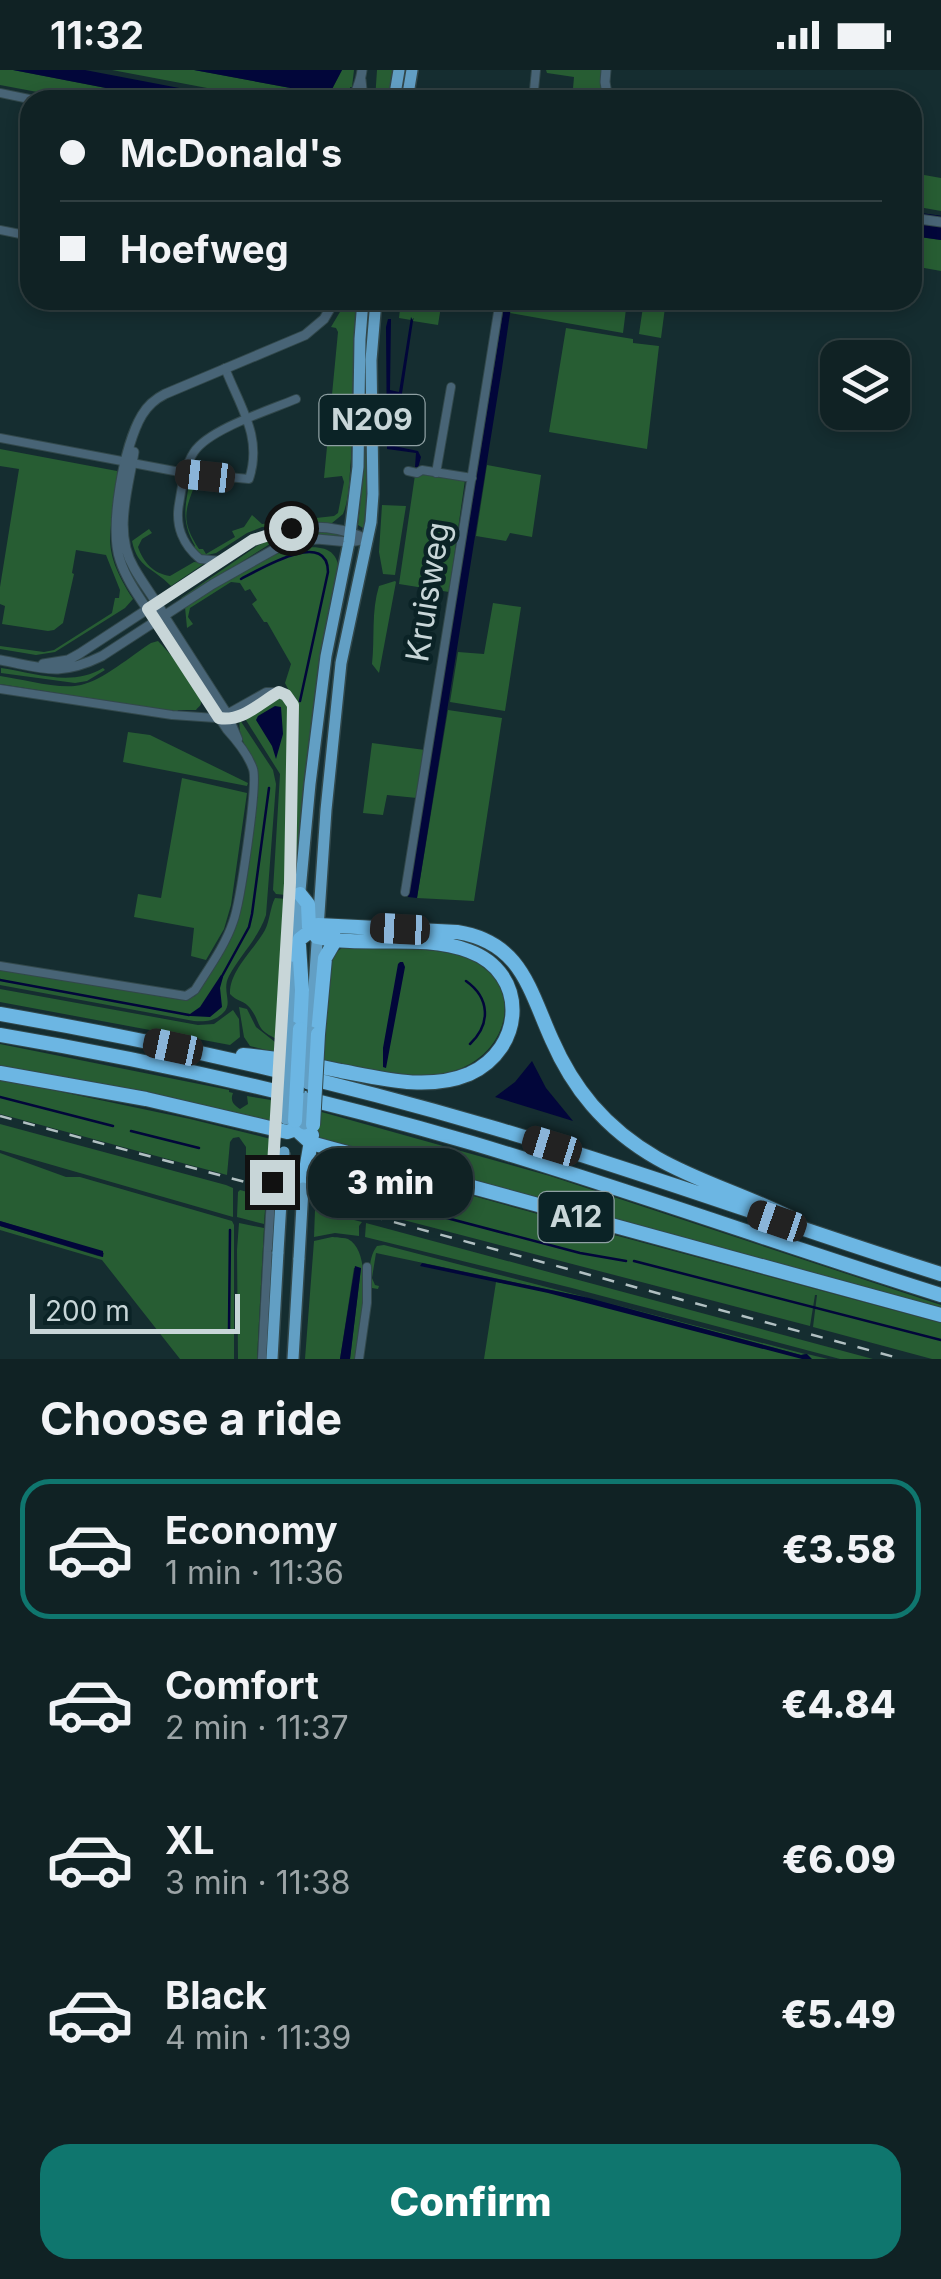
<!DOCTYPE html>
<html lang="en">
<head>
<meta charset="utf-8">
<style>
  body { margin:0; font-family:Inter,sans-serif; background:#192a2c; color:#f1f3f6; height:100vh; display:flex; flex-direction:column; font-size:38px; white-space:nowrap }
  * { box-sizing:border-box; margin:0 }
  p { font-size:32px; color:#9ca4a6 }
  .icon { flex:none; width:55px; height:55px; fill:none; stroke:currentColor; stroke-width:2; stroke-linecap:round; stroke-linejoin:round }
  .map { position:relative; height:1289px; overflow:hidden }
  .details { display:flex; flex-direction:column; background:#102224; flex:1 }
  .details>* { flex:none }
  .banner { position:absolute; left:20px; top:20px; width:902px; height:220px; border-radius:30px; box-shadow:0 5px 15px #0003,0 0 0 2px #303f41; display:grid; align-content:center; height:220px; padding:0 40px; background:#102224 }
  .controls { position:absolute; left:820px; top:270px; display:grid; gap:20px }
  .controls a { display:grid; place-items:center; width:90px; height:90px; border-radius:20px; background:#102224; box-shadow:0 5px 15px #0003,0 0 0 2px #303f41; font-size:50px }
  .scale { position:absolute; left:30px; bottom:25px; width:210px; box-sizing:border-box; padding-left:10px; border:5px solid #c8d6d8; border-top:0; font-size:28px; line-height:35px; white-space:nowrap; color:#c8d6d8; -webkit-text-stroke:8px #0b2326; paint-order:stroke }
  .end { position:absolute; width:45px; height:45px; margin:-22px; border:12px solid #c8d6d8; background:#111; box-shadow:0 0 0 5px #111 }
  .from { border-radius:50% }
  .bubble { position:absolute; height:70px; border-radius:30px; background:#102224; box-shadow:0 5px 15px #0003,0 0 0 2px #303f41; font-size:32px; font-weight:800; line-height:70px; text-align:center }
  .car { position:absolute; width:30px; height:60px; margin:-30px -15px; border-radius:12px; box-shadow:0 0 8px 2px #0007; background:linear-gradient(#222 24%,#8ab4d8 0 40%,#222 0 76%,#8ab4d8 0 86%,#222 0) }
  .banner b { display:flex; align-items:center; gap:35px; height:95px; font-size:38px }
  .banner b+b { border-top:2px solid #303f41 }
  .banner i { width:25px; height:25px; background:#f1f3f6 }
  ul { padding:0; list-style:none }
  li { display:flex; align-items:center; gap:30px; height:140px; margin:0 20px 15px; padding:0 20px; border:5px solid transparent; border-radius:30px }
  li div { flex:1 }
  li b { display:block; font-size:38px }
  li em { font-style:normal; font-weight:800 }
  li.on { border-color:#0f766e }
  li>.icon { width:90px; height:90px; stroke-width:1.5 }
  h2 { padding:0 40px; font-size:45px; line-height:120px }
  .action { display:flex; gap:20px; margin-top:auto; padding:20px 40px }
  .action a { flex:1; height:115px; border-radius:30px; background:#0f766e; color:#fff; font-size:40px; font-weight:800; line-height:115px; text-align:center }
  .status { display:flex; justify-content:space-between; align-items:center; height:70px; padding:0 50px; background:#102224; direction:ltr }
  .status svg { height:28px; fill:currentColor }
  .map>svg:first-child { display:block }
  .green { fill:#275d33 }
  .water { fill:#02063a }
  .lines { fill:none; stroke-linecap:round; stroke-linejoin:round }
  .stream { stroke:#02063a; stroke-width:2.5 }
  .minor-casing { stroke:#32484b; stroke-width:10 }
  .tertiary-casing { stroke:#32484b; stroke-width:11 }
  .primary-casing { stroke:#32484b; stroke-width:14 }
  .motorway-casing { stroke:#32484b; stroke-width:16 }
  .minor { stroke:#486476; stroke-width:8 }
  .tertiary { stroke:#486476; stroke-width:9 }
  .primary { stroke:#629fc4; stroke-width:11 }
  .motorway { stroke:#6cb6e3; stroke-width:14 }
  .rail { stroke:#b1c0c2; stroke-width:2.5; stroke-dasharray:12 12; stroke-linecap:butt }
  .minor-bridge-casing { stroke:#32484b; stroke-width:10; stroke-linecap:butt }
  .primary-bridge-casing { stroke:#32484b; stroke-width:14; stroke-linecap:butt }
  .motorway-bridge-casing { stroke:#32484b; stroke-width:16; stroke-linecap:butt }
  .minor-bridge { stroke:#486476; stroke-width:8 }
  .primary-bridge { stroke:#629fc4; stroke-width:11 }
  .motorway-bridge { stroke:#6cb6e3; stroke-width:14 }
  .route { stroke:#c8d6d8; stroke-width:12 }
  .labels { text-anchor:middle; stroke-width:9; stroke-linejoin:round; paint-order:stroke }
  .shield { fill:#0b2326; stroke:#8fa0a3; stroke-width:2.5 }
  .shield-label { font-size:30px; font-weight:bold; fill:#c8d6d8 }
  .street-label { font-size:32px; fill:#c8d6d8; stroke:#0b2326 }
</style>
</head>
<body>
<div class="status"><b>11:32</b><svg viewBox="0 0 49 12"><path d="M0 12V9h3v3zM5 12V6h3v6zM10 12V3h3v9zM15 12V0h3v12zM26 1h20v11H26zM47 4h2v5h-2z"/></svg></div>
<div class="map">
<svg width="941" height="1289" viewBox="0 0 941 1289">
  <rect width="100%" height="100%" fill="#152d30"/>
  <path class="green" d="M0 0H13L168 30H80L0 15Z
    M112 0H194L323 24 331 21 342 0H354L352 17H350V30H270Z
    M377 0H393L388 30H375Z
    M546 0H601V20L603 30H572L574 7 547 3Z
    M913 103 941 108V141L913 136Z
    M912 166 941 170V201L913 196Z
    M347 230H358C351 283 354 336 351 389 349 407 350 427 343 444L332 453 262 457 247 463 216 483 203 486 193 478 195 476C181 451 185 437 190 410L197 409C186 439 179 449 199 479H203L206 484 235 467 232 461 244 457 252 445 262 454 334 446 338 443 344 412 342 406 324 408 338 262 336 258 331 257Z
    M369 230H372L367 452 363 458 358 455 366 377 365 291Z
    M401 230H442L438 255 413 251 414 248 411 250 399 248Z
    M512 230H572L626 239 623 263 510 243Z
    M644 230H666L661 268 639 264Z
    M566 258 633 269V273L659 276 647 379 549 362Z
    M0 379 117 401 118 406C112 465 98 474 133 529L125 538 55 582 36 585 0 579V576L44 582 54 580 112 543 115 528H119L120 520 106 485 76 480 72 503 74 504 63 553 54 560 48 561 2 554 5 536 0 534V517L19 399 0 396Z
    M487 395 541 405 532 467 510 463 506 471 476 466Z
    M422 403 465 410 449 522 399 514 415 405Z
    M382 435 406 436 395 505 383 504 379 482Z
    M149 459 152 463 142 469 138 477C143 492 154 504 170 506L194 492 205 493 171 516C153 497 138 499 132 471Z
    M306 461 341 464 340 466 298 465 273 472 182 530 181 528 257 476 272 468Z
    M303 477C321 477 336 477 339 499L318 602 294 816 297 637 285 613 291 594 267 552H264L252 534 257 530 250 519 245 521 240 513 231 512 190 538 188 547 193 554 187 558 185 537C220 513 261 484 303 477Z
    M395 511 396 512 379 603 372 594C375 568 371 542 379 516Z
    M493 533 521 537 505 641 450 632 458 582 484 584Z
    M158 571C167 580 204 621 201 633 201 636 198 637 196 640H178L177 642 0 614V606C23 609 59 620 81 615 103 610 131 586 151 573Z
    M1 598C35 603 72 617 103 598L105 600 87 611 75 613 1 603Z
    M274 628H282L289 637 291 658 286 825 276 824 273 820 280 704 244 647Z
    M448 640 502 648 474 831 417 828Z
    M240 650 273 700 276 714 266 845C258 869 240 885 229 906 221 921 234 933 223 943 215 951 205 952 194 951L0 915V899L182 930 195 926 233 862 239 847 258 709C255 688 236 669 240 650Z
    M128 662 150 665 248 713 247 716 123 692Z
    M372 673 425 680 417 728 387 725 383 745 363 743Z
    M182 708 247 723 231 835 224 859 206 890 191 886 194 858 134 847 138 824 161 828Z
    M275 828 286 829 277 969C254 959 262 953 250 938 245 931 236 931 230 924 229 901 254 880 265 860 270 850 270 838 275 828Z
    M343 877C378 879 432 876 464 887 529 911 510 987 450 1002 409 1013 362 999 322 992L329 888Z
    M0 919 198 955 214 954 233 940 239 949 240 967 230 975 0 932Z
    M239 937 247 939 256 957 275 972 274 982 250 976 244 967Z
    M0 974 229 1020V1022L233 1023C230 1030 233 1035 240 1039L248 1034 247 1026 271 1030V1052L0 1000Z
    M0 1009 190 1049 271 1069 266 1115 246 1109V1077L239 1067 233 1068 230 1072 227 1105 0 1044Z
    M318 1041 550 1106 941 1235V1241L315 1070Z
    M0 1054 226 1115 233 1118V1147L0 1080Z
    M0 1083 66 1107H80L232 1151 234 1155V1289H180L102 1190 0 1160V1156L98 1186 103 1187 104 1183 0 1151Z
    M331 1086 545 1146 544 1151 618 1166 941 1253V1289H932L813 1257 817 1225H815L810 1256 369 1141V1138L361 1141 316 1130 326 1088Z
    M240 1120 266 1127 264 1154 237 1147 238 1122Z
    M315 1140 362 1152 359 1156V1166L335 1163 314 1167Z
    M239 1153 264 1158 257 1289H238L237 1180Z
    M366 1153 873 1289H840L572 1218 365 1167Z
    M332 1167C333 1167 347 1168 348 1169 377 1185 357 1263 356 1289H350L361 1198H354L340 1289H305L314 1171Z
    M384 1175 805 1284 801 1285 589 1228 376 1183 372 1208 375 1215 379 1216 378 1219 372 1218C369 1205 368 1188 377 1176Z
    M496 1212 535 1218 808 1289 807 1284 828 1289H484Z"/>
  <path class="water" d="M13 0H85L242 30H168Z
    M194 0H342L331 21 323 24Z
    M912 152 941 156V170L913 166Z
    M505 230H512L502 298 417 828 408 827Z
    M411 247 413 251 394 376 418 381 421 387 418 398 415 397 416 383 387 379V377L386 257 388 249H391L390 320 399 322Z
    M275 636 281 637 283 664 276 689 272 676 256 650 258 646Z
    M400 892H403L405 897 386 998 383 997V978L398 894Z
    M221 905 223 907 220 918 222 937 210 947 190 946V944L200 937Z
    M532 991 546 1018 573 1051 495 1027 515 1012Z
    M0 1151 103 1181V1187L0 1156Z
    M422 1193 589 1228 801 1285 807 1284 812 1289H802L548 1223 420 1196Z
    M355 1196 361 1198 350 1289H340Z"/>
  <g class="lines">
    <path class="stream" d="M912 143 941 147
      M241 509C260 499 328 458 328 502L300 631
      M221 908 249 857 252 844 269 718
      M0 910 189 945
      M466 911C490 928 491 954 470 974
      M0 1027 113 1056
      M131 1061 199 1078
      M443 1147 580 1183 626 1191
      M634 1191 941 1270
      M229 1260 230 1160"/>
    <g class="minor-casing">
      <path id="minor" d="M0 23 34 30
        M533 30 536 0
        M0 160 30 166
        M0 368 185 403 249 409C263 367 240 337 225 298
        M408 401 417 403 422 400 472 408
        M436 403 451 317
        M222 491 200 489C183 475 175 456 179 434 182 417 184 397 194 382 209 359 270 340 296 329
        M164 545 227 643 238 669
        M0 619 172 645 230 649 241 646 279 622
        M279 622 291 630 294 649 290 813 281 955
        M225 645 266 622H275
        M405 822 500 230
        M0 896 186 926 195 920C208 899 225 876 233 852 240 834 258 714 253 699 248 684 237 671 227 660L155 551
        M274 1079 276 1047
        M262 1289 268 1178
        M359 1289 367 1233V1197"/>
    </g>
    <g class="tertiary-casing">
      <path id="tertiary" d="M606 0 605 12 608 30
        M361 10 363 30
        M354 30C356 19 361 11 362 0
        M912 148 941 152
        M134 382C128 420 113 463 134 498 143 514 155 529 164 545
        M155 551C143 532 127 512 120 490 109 457 124 375 142 345 148 335 155 329 165 324L305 265 324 249 335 230
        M0 590C43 598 59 607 102 586L213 514 284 474 317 469 349 472 367 469
        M43 594 68 590 79 584 241 478C280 454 326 450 367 469"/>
    </g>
    <g class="primary-casing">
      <path id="primary" d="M394 30 399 0
        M407 30 412 0
        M292 957 294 885 310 714 326 586 349 472 358 397 360 269 363 230
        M311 962 326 740 341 593 371 452 373 424 371 290 376 230
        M272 1289 278 1182
        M293 1289 299 1188"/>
    </g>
    <g class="motorway-casing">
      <path id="motorway" d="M299 875 302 920 300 959
        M294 885 300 869 318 855 457 862C521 872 529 919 552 970 562 993 575 1015 592 1035 649 1101 716 1111 789 1147
        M0 944C167 973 332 1010 494 1058 644 1102 792 1157 941 1204
        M318 964 325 888 336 869
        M0 965C159 992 317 1028 472 1073 630 1120 784 1176 941 1225
        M243 985C276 988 309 994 341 1001 383 1009 428 1021 469 1004 525 979 529 903 469 881 421 863 366 878 317 867L309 858 308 834 300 824
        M0 1003 146 1029 287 1062 302 1057
        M295 1051 300 1063 311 1073 941 1245
        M303 1118 312 1065"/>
    </g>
    <use href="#minor" class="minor"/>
    <use href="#tertiary" class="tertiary"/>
    <use href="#primary" class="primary"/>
    <use href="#motorway" class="motorway"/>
    <path class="rail" d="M0 1046 902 1289"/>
    <g class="minor-bridge-casing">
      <path id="minor-bridge" d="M276 1047 281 955
        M268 1178 274 1079"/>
    </g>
    <g class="primary-bridge-casing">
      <path id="primary-bridge" d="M308 1014 311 962
        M286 1049 292 957
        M304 1054 306 1028
        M278 1182 284 1082
        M299 1188 303 1118"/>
    </g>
    <g class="motorway-bridge-casing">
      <path id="motorway-bridge" d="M295 1051 300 959
        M313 1055 318 964"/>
    </g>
    <use href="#minor-bridge" class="minor-bridge"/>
    <use href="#primary-bridge" class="primary-bridge"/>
    <use href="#motorway-bridge" class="motorway-bridge"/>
  </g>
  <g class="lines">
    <path class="route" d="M272 1112 290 813 293 635 286 625 279 622C260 633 242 652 219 648L148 539 253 470 291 458"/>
  </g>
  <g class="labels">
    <g class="shield">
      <rect x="319.5" y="325" width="105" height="50" rx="8"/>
      <rect x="538.5" y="1122" width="75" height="50" rx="8"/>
    </g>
    <g class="shield-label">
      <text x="372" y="360">N209</text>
      <text x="576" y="1157">A12</text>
    </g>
    <g class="street-label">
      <text transform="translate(428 522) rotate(-81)" y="11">Kruisweg</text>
    </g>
  </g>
</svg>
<div class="controls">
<a><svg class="icon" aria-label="layers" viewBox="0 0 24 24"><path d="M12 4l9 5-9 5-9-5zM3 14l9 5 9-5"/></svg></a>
</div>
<div class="scale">200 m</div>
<i class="end from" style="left:291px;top:458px"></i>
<i class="end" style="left:272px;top:1112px"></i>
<div class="bubble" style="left:308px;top:1078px;width:165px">3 min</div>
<i class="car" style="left:205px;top:406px;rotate:276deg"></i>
<i class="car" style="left:400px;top:859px;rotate:273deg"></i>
<i class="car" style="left:173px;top:977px;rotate:282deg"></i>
<i class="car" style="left:552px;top:1076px;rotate:287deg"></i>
<i class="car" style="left:777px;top:1151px;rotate:289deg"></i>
<div class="banner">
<b><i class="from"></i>McDonald's</b>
<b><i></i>Hoefweg</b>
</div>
</div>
<section class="details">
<h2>Choose a ride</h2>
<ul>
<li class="on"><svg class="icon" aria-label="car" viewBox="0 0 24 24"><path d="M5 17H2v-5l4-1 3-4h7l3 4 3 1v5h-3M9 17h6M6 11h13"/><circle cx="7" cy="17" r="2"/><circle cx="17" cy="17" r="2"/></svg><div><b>Economy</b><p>1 min · 11:36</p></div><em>€3.58</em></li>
<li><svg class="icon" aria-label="car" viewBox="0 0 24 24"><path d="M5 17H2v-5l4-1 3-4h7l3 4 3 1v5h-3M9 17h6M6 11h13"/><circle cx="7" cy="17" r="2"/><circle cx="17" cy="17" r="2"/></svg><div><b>Comfort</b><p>2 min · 11:37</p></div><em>€4.84</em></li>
<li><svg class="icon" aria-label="car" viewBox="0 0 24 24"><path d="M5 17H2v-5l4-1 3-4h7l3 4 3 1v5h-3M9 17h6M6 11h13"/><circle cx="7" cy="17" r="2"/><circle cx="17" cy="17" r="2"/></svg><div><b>XL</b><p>3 min · 11:38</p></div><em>€6.09</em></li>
<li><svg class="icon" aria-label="car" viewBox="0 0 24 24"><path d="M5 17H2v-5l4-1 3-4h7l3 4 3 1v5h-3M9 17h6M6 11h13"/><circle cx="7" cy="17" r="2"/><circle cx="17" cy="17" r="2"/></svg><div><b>Black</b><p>4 min · 11:39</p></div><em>€5.49</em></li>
</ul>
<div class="action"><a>Confirm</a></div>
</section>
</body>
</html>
